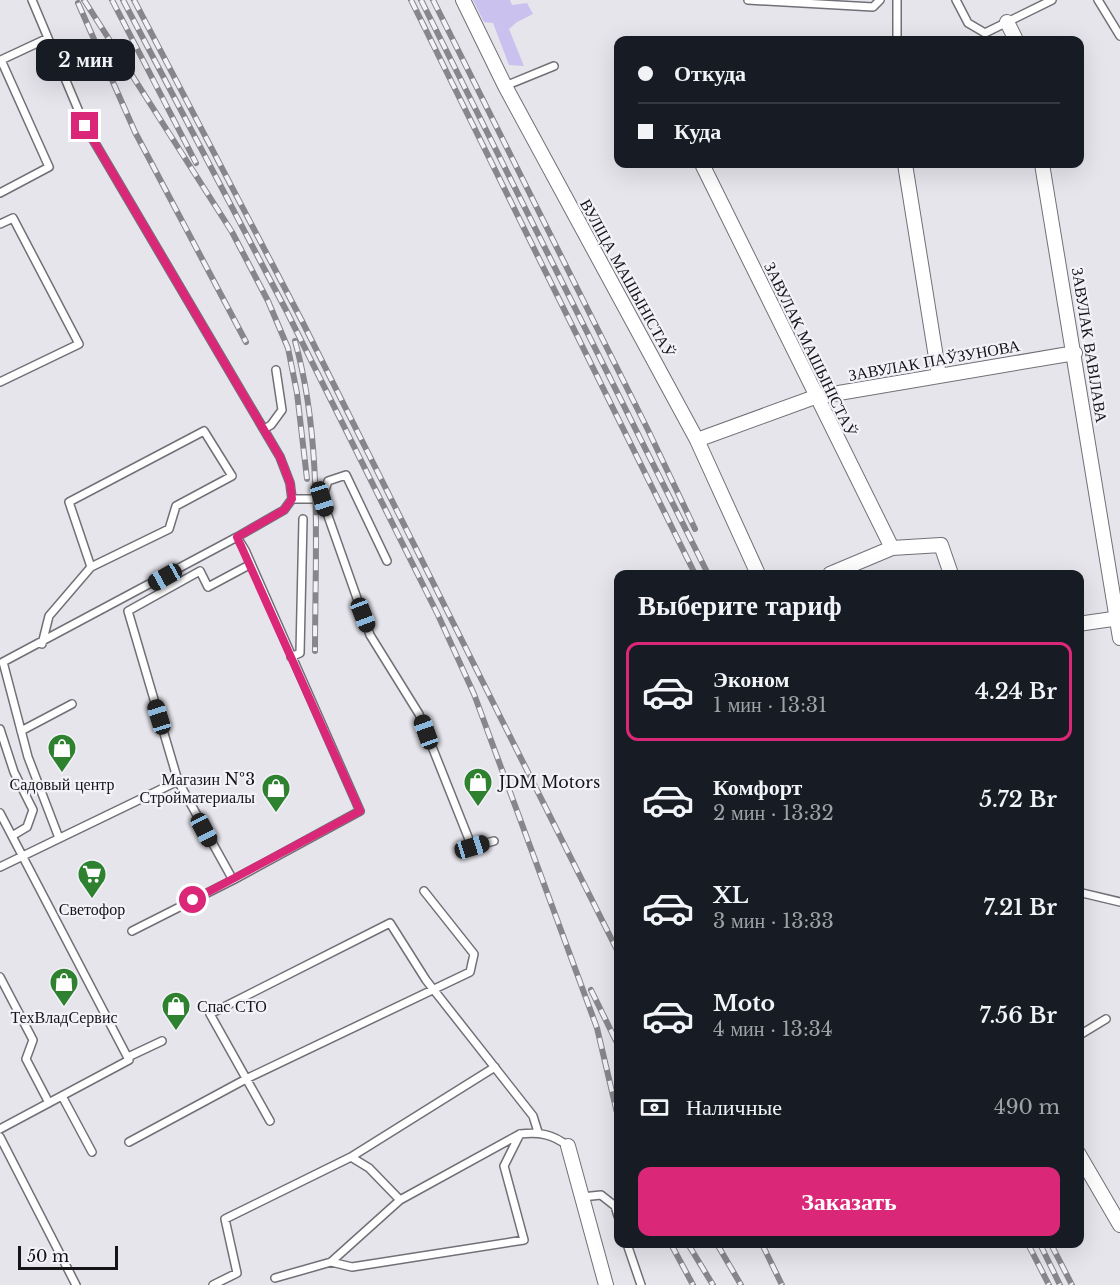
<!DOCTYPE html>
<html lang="ru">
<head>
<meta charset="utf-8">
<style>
  body { margin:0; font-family:"Libre Baskerville",serif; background:#20242c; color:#f1f3f6; height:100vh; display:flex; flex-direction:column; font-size:22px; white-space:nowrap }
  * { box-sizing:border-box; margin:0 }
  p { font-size:20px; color:#9ea1a6 }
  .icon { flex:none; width:33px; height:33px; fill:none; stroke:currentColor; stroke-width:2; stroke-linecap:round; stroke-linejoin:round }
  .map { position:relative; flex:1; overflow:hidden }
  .side { position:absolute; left:614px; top:570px; width:470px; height:678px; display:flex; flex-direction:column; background:#171b24; border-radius:12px; box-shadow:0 6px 24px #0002 }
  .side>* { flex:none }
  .hud { position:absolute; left:614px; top:36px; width:470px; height:132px; border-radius:12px; box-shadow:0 6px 24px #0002; display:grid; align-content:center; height:132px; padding:0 24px; background:#171b24 }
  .scale { position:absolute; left:18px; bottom:15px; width:100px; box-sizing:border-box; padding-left:6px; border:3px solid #151517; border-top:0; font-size:16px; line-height:21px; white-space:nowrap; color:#151517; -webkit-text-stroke:4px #f3f2f9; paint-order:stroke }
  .end { position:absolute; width:27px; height:27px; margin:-14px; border:8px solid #db2777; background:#fff; box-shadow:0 0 0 3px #fff }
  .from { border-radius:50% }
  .bubble { position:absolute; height:42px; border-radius:12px; background:#171b24; box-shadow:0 6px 24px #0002; font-size:20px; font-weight:600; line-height:42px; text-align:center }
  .car { position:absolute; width:18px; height:36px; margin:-18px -9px; border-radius:8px; box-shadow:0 0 4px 2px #0007; background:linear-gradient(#222 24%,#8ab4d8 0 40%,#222 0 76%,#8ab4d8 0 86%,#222 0) }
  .hud b { display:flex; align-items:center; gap:21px; height:57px; font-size:22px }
  .hud b+b { border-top:2px solid #363941 }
  .hud i { width:15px; height:15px; background:#f1f3f6 }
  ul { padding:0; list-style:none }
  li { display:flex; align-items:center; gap:18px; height:99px; margin:0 12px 9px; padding:0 12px; border:3px solid transparent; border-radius:12px }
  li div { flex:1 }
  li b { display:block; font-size:22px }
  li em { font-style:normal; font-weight:600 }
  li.active { border-color:#db2777 }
  li>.icon { width:54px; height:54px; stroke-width:1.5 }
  h2 { padding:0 24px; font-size:27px; line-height:72px }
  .pay { display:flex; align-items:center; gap:15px; height:66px; padding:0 24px; font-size:22px }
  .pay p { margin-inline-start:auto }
  .button { display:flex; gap:12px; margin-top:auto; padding:12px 24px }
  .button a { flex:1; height:69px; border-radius:12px; background:#db2777; color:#fff; font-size:24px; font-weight:600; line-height:69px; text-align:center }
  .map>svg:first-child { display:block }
  .green { fill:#cac1ee }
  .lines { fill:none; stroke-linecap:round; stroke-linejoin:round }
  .service-casing { stroke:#717077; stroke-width:10 }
  .minor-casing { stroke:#717077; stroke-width:16 }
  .service { stroke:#fff; stroke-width:7 }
  .minor { stroke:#fff; stroke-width:14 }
  .rail-casing { stroke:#87878b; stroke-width:6 }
  .rail { stroke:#f3f2f9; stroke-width:4; stroke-dasharray:11; stroke-linecap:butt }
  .route { stroke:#db2777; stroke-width:8 }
  .labels { text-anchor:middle; stroke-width:4.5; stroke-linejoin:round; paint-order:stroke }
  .street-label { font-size:16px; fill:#151517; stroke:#f3f2f9 }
  .poi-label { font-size:16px; fill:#151517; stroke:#f3f2f9 }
</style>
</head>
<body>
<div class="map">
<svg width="1120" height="1285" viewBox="0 0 1120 1285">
  <rect width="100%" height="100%" fill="#e6e5ec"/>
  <path class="green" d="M473 0H510L512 5 527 3 533 14 517 22 509 29 524 66 509 65 493 23 484 22Z"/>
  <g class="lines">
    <g class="service-casing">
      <path id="service" d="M32 0 85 126 280 457 290 483 292 499 284 510 237 537 3 662 28 757 59 838
        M748 0 873 7 880 0
        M956 0 968 23 985 33 1052 0
        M1098 0 1120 36
        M897 40V0
        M505 86 554 66
        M0 193 49 167 1 60 46 39
        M0 224 13 218 79 344 0 382
        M264 429 271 425 282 410 276 370
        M292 499H322L370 635 419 714 472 847 494 841
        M322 499 328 481 346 475 387 561
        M237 537 245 550 360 811 233 880 178 781 128 611 200 571 208 587 251 564
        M42 644 49 616 91 567 169 529 176 506 232 476 204 431 69 502 91 567
        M291 657 300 653 303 519
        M0 729 14 772 33 810 27 827 12 836 129 1060 0 1129
        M21 731 72 704
        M0 813 12 836
        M0 867 178 781
        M1078 892 1120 902
        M132 931 233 880
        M0 977 33 1040 26 1059 49 1103
        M1078 1036 1106 1019
        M128 1057 162 1041
        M62 1096 92 1152
        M270 1121 210 1014 390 923 426 980 533 1116 538 1132
        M0 1137 76 1285
        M129 1142 246 1079 470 972 474 954 424 891
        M351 1157 495 1067
        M582 1197 601 1195 615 1206 618 1216
        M627 1244 641 1285
        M331 1262 400 1200 520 1134C540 1132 552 1134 568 1146
        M275 1278 331 1262 352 1267 524 1240 504 1166 520 1134
        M213 1285 237 1273 225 1219 351 1157 369 1168 400 1200"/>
    </g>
    <g class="minor-casing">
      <path id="minor" d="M463 0 505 86 697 440 758 574
        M1007 22 1016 40
        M702 164 892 548
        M905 164 939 376
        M1042 164 1120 638
        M697 440 815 397 1075 353
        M830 574 892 548 941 545 951 574
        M1078 624 1120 618
        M568 1146 606 1285
        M1078 1153 1120 1225"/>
    </g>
    <use href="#service" class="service"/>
    <use href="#minor" class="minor"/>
    <g class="rail-casing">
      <path id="rail" d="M84 0 232 232 268 301 288 348 297 393 307 479
        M112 0 196 163
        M123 0 287 312 438 615 474 694 597 1028 618 1117
        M134 0 302 321 618 952
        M411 0 695 574
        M421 0 708 574
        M433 0 648 430 695 529
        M78 3 135 132 246 342
        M295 341C323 441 315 548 315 651
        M591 990 618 1045
        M671 1244 693 1285
        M688 1244 713 1285
        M717 1244 741 1285
        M762 1244 782 1285
        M1028 1244 1049 1285
        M1040 1244 1060 1285
        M1051 1244 1072 1285"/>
    </g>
    <use href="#rail" class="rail"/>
  </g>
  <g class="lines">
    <path class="route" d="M85 126 280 457 290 483 292 499 284 510 237 537 360 811 193 900"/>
  </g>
  <defs>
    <g id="shop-pin" transform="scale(1.5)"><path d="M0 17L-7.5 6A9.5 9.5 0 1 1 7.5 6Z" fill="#2d812f" stroke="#f3f2f9"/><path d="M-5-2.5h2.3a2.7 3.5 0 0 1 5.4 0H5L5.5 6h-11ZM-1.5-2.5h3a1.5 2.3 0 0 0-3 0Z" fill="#fff"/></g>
    <g id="supermarket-pin" transform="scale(1.5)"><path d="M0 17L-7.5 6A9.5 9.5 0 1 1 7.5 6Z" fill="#2d812f" stroke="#f3f2f9"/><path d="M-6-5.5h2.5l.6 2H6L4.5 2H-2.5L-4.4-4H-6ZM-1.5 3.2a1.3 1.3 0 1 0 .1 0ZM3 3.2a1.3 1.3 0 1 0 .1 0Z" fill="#fff"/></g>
  </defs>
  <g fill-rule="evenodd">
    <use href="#shop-pin" x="62" y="748"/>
    <use href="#shop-pin" x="478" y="782"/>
    <use href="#shop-pin" x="276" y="788"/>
    <use href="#supermarket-pin" x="92" y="874"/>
    <use href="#shop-pin" x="64" y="982"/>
    <use href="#shop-pin" x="176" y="1006"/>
  </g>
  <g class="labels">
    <g class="street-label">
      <text transform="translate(628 278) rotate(61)" y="6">ВУЛІЦА МАШЫНІСТАЎ</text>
      <text transform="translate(1090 345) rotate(81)" y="6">ЗАВУЛАК ВАВІЛАВА</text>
      <text transform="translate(811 349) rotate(64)" y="6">ЗАВУЛАК МАШЫНІСТАЎ</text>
      <text transform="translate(934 360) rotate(-10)" y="6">ЗАВУЛАК ПАЎЗУНОВА</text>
    </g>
    <g class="poi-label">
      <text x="255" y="785" text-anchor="end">Магазин №3<tspan x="255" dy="18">Стройматериалы</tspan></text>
      <text x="499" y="788" text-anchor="start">JDM Motors</text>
      <text x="62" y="790">Садовый центр</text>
      <text x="92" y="915">Светофор</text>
      <text x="197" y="1012" text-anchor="start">Спас СТО</text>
      <text x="64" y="1023">ТехВладСервис</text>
    </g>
  </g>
</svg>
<div class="scale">50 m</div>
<i class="end from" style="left:193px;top:900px"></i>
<i class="end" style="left:85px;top:126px"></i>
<div class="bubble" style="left:36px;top:39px;width:99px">2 мин</div>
<i class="car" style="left:322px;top:499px;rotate:163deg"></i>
<i class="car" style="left:165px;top:577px;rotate:241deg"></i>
<i class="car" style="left:363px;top:615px;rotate:159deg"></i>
<i class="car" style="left:159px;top:717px;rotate:343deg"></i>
<i class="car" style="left:426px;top:732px;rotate:340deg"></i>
<i class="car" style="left:204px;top:830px;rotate:152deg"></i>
<i class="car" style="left:472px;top:847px;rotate:73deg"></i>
<div class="hud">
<b><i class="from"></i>Откуда</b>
<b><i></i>Куда</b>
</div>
<section class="side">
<h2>Выберите тариф</h2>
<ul>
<li class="active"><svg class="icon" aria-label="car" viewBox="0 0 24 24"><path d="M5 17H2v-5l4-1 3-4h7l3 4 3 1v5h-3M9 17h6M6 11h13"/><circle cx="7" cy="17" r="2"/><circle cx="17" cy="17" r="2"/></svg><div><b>Эконом</b><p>1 мин · 13:31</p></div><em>4.24 Br</em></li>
<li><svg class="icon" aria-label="car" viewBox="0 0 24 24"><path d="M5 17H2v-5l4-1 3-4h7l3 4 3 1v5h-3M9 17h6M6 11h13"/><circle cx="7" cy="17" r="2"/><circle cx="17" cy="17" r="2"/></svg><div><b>Комфорт</b><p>2 мин · 13:32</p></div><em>5.72 Br</em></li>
<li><svg class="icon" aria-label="car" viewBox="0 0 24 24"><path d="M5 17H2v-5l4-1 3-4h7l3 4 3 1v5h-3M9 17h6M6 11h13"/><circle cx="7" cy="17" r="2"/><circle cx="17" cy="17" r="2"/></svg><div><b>XL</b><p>3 мин · 13:33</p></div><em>7.21 Br</em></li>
<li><svg class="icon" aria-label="car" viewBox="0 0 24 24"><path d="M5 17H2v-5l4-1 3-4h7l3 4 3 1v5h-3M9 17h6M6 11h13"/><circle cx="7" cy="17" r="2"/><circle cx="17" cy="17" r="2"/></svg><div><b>Moto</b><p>4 мин · 13:34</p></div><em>7.56 Br</em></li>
</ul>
<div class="pay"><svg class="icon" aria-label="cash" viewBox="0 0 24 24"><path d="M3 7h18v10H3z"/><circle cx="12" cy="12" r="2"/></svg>Наличные<p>490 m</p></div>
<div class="button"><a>Заказать</a></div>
</section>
</div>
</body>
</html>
